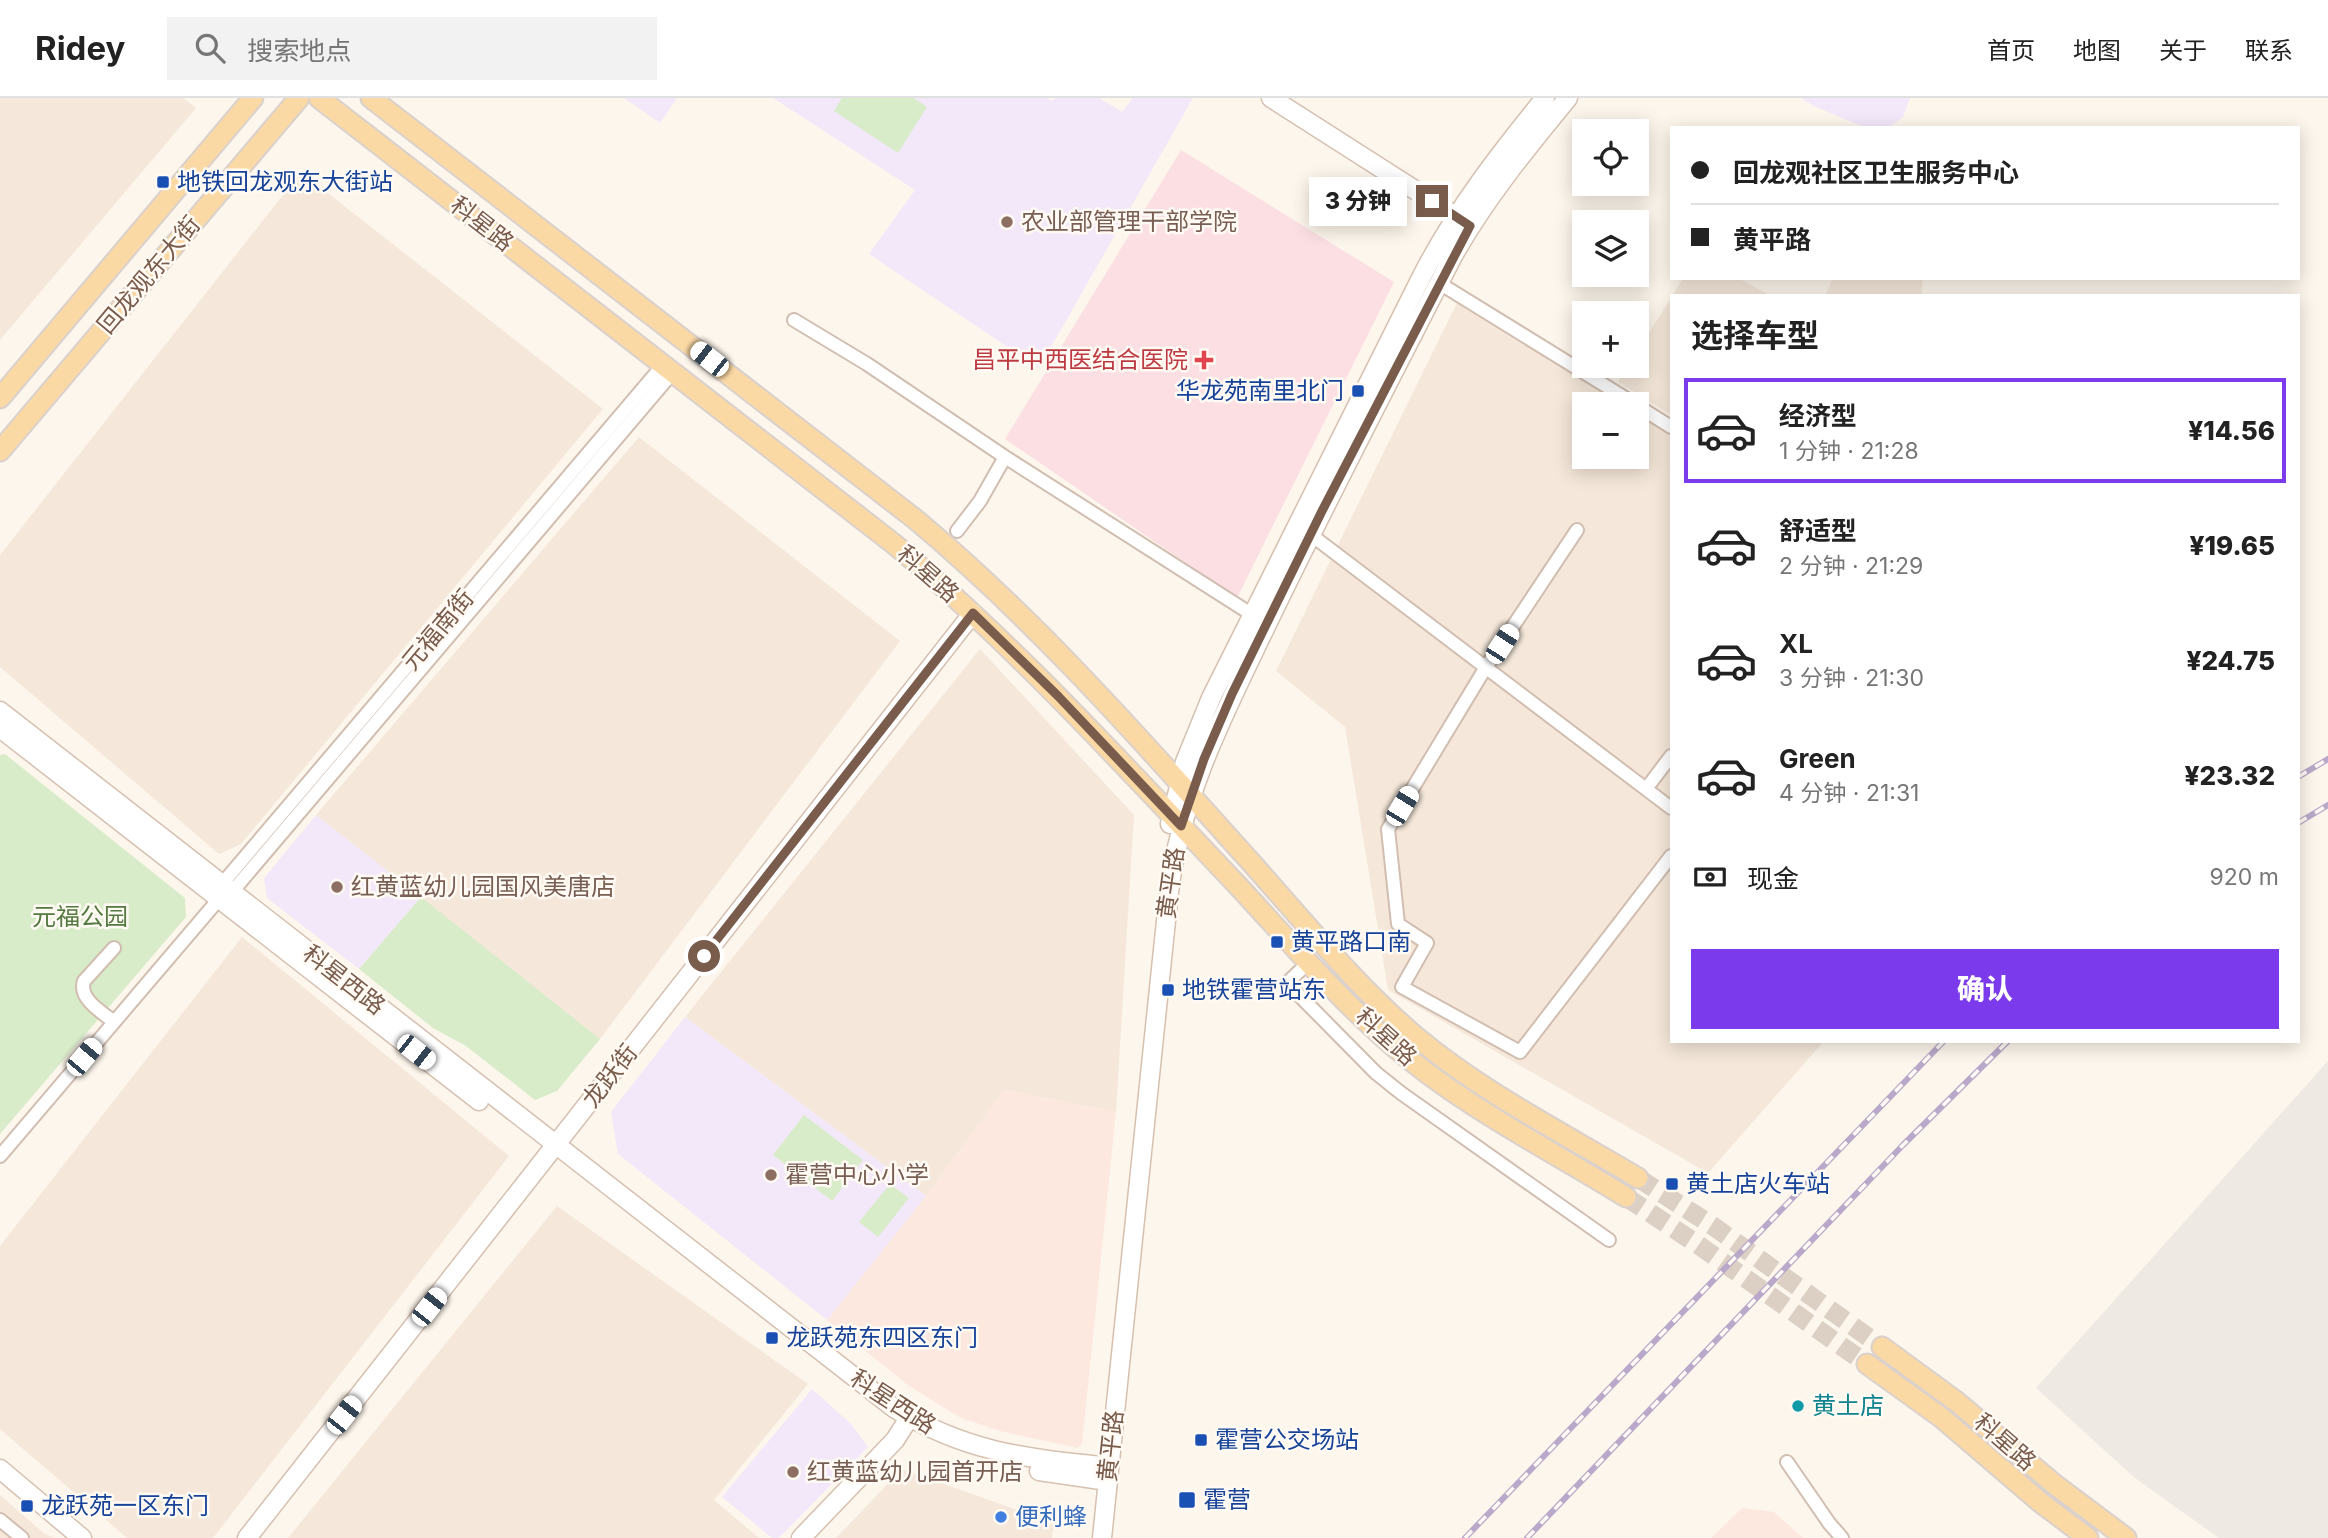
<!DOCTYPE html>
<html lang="zh">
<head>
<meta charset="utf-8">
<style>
  body { margin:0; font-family:Inter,"Noto Sans SC",sans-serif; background:#f2f2f2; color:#222; height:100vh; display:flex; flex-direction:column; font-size:26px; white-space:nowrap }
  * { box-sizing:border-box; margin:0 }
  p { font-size:23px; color:#767676 }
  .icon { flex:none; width:38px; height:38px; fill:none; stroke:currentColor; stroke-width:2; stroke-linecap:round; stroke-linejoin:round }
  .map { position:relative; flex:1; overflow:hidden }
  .side { position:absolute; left:1670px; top:196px; width:630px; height:749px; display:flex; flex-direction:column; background:#fff; border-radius:0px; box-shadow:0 4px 18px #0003 }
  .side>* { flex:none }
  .hud { position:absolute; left:1670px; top:28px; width:630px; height:154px; border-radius:0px; box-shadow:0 4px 18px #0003; display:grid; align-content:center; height:154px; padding:0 21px; background:#fff }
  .tools { position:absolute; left:1572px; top:21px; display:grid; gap:14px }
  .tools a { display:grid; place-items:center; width:77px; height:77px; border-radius:0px; background:#fff; box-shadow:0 4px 18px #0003; font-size:35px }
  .end { position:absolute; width:32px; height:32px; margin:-16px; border:9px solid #7a5c4d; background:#fff; box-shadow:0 0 0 4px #fff }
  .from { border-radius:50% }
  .bubble { position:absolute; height:49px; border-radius:0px; background:#fff; box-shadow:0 4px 18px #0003; font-size:23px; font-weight:800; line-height:49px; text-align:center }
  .car { position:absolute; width:21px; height:42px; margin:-21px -10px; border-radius:9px; box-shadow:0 0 5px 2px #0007; background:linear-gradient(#fff 24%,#345 0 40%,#fff 0 76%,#345 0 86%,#fff 0) }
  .hud b { display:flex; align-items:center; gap:24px; height:66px; font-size:26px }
  .hud b+b { border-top:2px solid #e0e0e0 }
  .hud i { width:18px; height:18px; background:#222 }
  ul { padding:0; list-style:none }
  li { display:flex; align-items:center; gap:21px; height:105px; margin:0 14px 10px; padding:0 7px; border:4px solid transparent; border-radius:0px }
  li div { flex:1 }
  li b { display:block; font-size:26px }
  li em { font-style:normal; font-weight:800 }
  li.selected { border-color:#7c3aed }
  li>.icon { width:63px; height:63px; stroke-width:1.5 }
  h2 { padding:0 21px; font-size:32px; line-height:84px }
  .pay { display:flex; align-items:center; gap:18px; height:77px; padding:0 21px; font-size:26px }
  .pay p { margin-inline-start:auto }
  .cta { display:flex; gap:14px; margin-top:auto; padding:14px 21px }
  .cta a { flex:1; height:80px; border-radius:0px; background:#7c3aed; color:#fff; font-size:28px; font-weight:800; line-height:80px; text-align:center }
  header { display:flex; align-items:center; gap:42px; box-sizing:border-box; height:98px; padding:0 35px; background:#fff; border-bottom:2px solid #e0e0e0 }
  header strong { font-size:33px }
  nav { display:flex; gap:38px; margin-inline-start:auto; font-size:24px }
  .search { width:490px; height:63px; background:#f2f2f2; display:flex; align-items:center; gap:18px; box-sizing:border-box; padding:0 24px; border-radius:0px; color:#767676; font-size:26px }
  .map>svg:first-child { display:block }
  .residential { fill:#f5e8da }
  .commercial { fill:#fde8e0 }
  .industrial { fill:#efe9e4 }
  .education { fill:#f3e8fa }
  .medical { fill:#fbdfe3 }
  .green { fill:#d8ecc9 }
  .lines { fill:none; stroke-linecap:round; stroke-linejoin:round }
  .primary-tunnel { stroke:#dcd0c4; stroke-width:19; stroke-dasharray:19 10; stroke-linecap:butt }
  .street-casing { stroke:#d1beb0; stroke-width:16 }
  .secondary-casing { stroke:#d6c0b0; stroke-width:21 }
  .primary-casing { stroke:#dad1cd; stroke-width:23 }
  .street { stroke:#fff; stroke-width:12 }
  .secondary { stroke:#fff; stroke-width:18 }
  .primary { stroke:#fbd9a5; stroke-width:19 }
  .rail-casing { stroke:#b9a8c9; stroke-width:6 }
  .rail { stroke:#fffaf3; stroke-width:3.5; stroke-dasharray:10; stroke-linecap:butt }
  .route { stroke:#7a5c4d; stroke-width:9 }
  .transit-dot { fill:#1a4fb4; stroke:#fffaf3; stroke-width:2.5 }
  .education-dot { fill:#8d6e63; stroke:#fffaf3; stroke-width:2.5 }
  .health-dot { fill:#e0444e; stroke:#fffaf3; stroke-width:2.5 }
  .culture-dot { fill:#0f9aa8; stroke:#fffaf3; stroke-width:2.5 }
  .shop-dot { fill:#3f7fe0; stroke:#fffaf3; stroke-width:2.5 }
  .labels { text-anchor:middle; stroke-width:5; stroke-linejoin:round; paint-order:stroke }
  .transit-label { font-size:24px; fill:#164399; stroke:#fffaf3; text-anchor:start }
  .education-label { font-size:24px; fill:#785e54; stroke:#fffaf3; text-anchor:start }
  .street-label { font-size:24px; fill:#7a5c4d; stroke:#fffaf3 }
  .health-label { font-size:24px; fill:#be3a42; stroke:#fffaf3; text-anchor:end }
  .park-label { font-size:24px; fill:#537a41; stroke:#fffaf3 }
  .culture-label { font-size:24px; fill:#0d838f; stroke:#fffaf3; text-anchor:start }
  .shop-label { font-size:24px; fill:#366cbe; stroke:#fffaf3; text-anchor:start }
</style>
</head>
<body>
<header>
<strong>Ridey</strong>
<div class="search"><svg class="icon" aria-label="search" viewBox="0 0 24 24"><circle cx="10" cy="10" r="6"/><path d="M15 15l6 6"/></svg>搜索地点</div>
<nav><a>首页</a><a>地图</a><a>关于</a><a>联系</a></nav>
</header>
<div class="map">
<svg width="2328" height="1440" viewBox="0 0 2328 1440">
  <rect width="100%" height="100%" fill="#fdf6ec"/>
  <path class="residential" d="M0 0H183L196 10 0 242Z
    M301 74 603 311 241 746 219 756 0 569V457Z
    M1683 180H1738L1772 198H1672Z
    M1833 180H1923L1921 198H1825Z
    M1671 200V317L1618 284 1628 268H1636V255Z
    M1457 205 1621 306H1584V359H1636V315L1671 337V943H1824L1708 1075 1388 892 1345 629 1276 573Z
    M639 339 900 543 600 941 316 717Z
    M980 551 1134 717 1116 1014 1004 992 926 1098 685 919Z
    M242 839 509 1058 213 1440H127L0 1331V1148Z
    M557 1108 808 1286 714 1402 759 1440H288Z
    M902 1371 1054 1425 1052 1440H836Z
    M0 1397 45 1436 55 1440H0Z"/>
  <path class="commercial" d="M1004 992 1116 1014 1082 1346 1077 1350 1000 1333 961 1320 909 1288 827 1222 926 1098Z
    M1742 1410 1774 1414 1803 1440H1711Z"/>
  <path class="industrial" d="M2328 963V1440H2219L2135 1380 2036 1290Z"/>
  <path class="education" d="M624 0H677L660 25Z
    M773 0H1047L1052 3 1055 0H1099L1122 14 1133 0H1193L1039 270 869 156 915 92Z
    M1801 0H1910L1903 19 1888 30H1866L1814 8Z
    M316 717 421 799 359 871 267 800 264 780Z
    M685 919 926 1098 827 1222 618 1056 611 1014Z
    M812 1291 851 1326 868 1349 779 1440H772L722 1399Z"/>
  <path class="medical" d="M1181 52 1394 184 1237 500 1005 341Z"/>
  <path class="green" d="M842 0H914L927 9 898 55 834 13Z
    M5 656 185 800 186 819 0 1036V657Z
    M421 799 600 941 557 993 535 1002 466 948 433 930 359 871Z
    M804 1017 863 1062 832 1103 773 1057Z
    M890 1086 909 1100 878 1139 859 1124Z"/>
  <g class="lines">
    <path class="primary-tunnel" d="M1638 1080 1713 1128 1882 1249
      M1626 1099 1697 1146 1867 1266"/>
    <g class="street-casing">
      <path id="street" d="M1439 185 1635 306
        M794 222 867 266 1005 359 1259 521
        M1636 307 1671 329
        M1577 432 1486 569 1388 731 1398 826 1427 845 1402 889 1520 954 1671 758
        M957 433 980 403 1005 359
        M1306 433 1671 710
        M1646 691 1671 658
        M220 793 222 786 663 267
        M114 850 84 883C78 901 102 914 114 924
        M1309 864 1287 885 1376 975 1401 995 1609 1142
        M0 1058 219 801 232 794 673 274
        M1787 1364 1829 1425 1842 1440
        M0 1422 22 1440"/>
    </g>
    <g class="secondary-casing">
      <path id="secondary" d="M1271 0 1465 124
        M0 613 894 1310C964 1353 1022 1360 1103 1368L1108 1375
        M0 630 479 1003
        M1170 726 1185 664 1211 600 1423 176C1458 109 1498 58 1545 0
        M0 1371 82 1440
        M1039 1373 1101 1382
        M247 1440 973 515
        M801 1440 895 1342 909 1320
        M1102 1440 1169 794C1181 696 1227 610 1269 522 1328 400 1391 279 1453 158 1485 101 1526 51 1568 0"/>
    </g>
    <g class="primary-casing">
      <path id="primary" d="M319 0 894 446C1019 551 1128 672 1240 790 1289 843 1337 899 1391 946 1462 1008 1547 1050 1626 1099
        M371 0 915 421C1037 523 1142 643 1248 761 1302 821 1354 886 1415 938 1483 995 1563 1035 1638 1080
        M0 300 253 0
        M0 353 299 0
        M1882 1249 1957 1304 2054 1386 2126 1440
        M1867 1266 1942 1320 2040 1404 2088 1440"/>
    </g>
    <use href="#street" class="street"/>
    <use href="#secondary" class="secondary"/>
    <use href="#primary" class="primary"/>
    <g class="rail-casing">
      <path id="rail" d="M2298 679 2328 661
        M2298 725 2328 707
        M1465 1440 1944 943
        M1527 1440 1903 1047 2008 943"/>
    </g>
    <use href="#rail" class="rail"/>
  </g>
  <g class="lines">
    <path class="route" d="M704 858 973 515 1058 598 1181 728 1204 661 1232 596 1322 413 1470 128 1432 103"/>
  </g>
  <g class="transit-dot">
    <rect x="156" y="77" width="14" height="14" rx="3.5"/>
    <rect x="1351" y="286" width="14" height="14" rx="3.5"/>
    <rect x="1270" y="837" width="14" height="14" rx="3.5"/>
    <rect x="1161" y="885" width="14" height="14" rx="3.5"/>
    <rect x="1665" y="1079" width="14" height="14" rx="3.5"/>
    <rect x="765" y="1233" width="14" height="14" rx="3.5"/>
    <rect x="1194" y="1335" width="14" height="14" rx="3.5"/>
    <rect x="1178" y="1393" width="18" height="18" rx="3.5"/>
    <rect x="20" y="1401" width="14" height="14" rx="3.5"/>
  </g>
  <g class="education-dot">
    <circle cx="1007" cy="124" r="7"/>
    <circle cx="337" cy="789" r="7"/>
    <circle cx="771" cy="1077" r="7"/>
    <circle cx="793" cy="1374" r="7"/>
  </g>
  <path class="health-dot" d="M1200.5 251.5h7v7h7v7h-7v7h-7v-7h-7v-7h7z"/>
  <circle class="culture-dot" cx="1798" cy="1308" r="7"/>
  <circle class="shop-dot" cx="1001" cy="1419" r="7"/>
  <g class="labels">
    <g class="transit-label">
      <text x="177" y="92">地铁回龙观东大街站</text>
      <text x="1344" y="301" text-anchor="end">华龙苑南里北门</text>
      <text x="1291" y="852">黄平路口南</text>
      <text x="1182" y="900">地铁霍营站东</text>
      <text x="1686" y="1094">黄土店火车站</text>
      <text x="786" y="1248">龙跃苑东四区东门</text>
      <text x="1215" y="1350">霍营公交场站</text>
      <text x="1203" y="1410">霍营</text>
      <text x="41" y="1416">龙跃苑一区东门</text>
    </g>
    <g class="education-label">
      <text x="1021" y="132">农业部管理干部学院</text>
      <text x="351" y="797">红黄蓝幼儿园国风美唐店</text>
      <text x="785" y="1085">霍营中心小学</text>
      <text x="807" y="1382">红黄蓝幼儿园首开店</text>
    </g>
    <g class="street-label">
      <text transform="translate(482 126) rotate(38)" y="8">科星路</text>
      <text transform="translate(149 177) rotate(-50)" y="8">回龙观东大街</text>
      <text transform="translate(928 476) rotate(41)" y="8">科星路</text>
      <text transform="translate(438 532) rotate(-50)" y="8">元福南街</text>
      <text transform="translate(1171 785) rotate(-82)" y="8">黄平路</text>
      <text transform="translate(344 882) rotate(38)" y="8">科星西路</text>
      <text transform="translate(1386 939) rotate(42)" y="8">科星路</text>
      <text transform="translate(610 978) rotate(-52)" y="8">龙跃街</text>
      <text transform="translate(893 1304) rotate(33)" y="8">科星西路</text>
      <text transform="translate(2005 1344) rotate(41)" y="8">科星路</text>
      <text transform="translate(1111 1348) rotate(-84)" y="8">黄平路</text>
    </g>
    <g class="health-label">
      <text x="1188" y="270">昌平中西医结合医院</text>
    </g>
    <g class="park-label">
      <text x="80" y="827">元福公园</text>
    </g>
    <g class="culture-label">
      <text x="1812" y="1316">黄土店</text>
    </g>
    <g class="shop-label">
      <text x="1015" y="1427">便利蜂</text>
    </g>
  </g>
</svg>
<div class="tools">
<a><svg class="icon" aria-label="locate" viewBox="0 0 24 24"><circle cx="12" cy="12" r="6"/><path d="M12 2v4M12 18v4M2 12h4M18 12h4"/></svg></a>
<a><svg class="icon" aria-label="layers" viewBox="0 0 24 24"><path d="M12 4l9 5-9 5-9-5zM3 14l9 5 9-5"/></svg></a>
<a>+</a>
<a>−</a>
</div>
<i class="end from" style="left:704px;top:858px"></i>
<i class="end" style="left:1432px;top:103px"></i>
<div class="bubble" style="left:1309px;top:79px;width:98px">3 分钟</div>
<i class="car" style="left:709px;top:261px;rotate:308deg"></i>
<i class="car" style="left:1502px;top:546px;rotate:33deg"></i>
<i class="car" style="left:1402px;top:708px;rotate:31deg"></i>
<i class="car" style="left:416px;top:954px;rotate:128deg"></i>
<i class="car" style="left:84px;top:959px;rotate:40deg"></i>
<i class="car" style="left:429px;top:1209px;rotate:38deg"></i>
<i class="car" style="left:344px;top:1317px;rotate:38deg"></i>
<div class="hud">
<b><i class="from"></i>回龙观社区卫生服务中心</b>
<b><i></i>黄平路</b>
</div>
<section class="side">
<h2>选择车型</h2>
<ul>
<li class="selected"><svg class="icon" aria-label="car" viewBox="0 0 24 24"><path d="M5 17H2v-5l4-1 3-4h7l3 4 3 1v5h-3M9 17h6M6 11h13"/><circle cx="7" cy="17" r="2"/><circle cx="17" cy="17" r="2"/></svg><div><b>经济型</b><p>1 分钟 · 21:28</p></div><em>¥14.56</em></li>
<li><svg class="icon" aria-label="car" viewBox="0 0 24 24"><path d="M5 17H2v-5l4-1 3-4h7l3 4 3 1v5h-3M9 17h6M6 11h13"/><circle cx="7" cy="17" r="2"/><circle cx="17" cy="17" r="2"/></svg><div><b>舒适型</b><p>2 分钟 · 21:29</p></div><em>¥19.65</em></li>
<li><svg class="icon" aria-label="car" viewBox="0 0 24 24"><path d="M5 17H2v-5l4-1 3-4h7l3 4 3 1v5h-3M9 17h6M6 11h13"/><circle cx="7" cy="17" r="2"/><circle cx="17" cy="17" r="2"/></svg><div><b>XL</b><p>3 分钟 · 21:30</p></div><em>¥24.75</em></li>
<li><svg class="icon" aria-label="car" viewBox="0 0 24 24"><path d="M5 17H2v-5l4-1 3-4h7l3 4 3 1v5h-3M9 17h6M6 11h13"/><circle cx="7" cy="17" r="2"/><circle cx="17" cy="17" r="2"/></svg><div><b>Green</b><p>4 分钟 · 21:31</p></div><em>¥23.32</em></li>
</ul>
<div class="pay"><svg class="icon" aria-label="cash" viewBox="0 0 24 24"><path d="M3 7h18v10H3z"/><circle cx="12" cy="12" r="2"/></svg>现金<p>920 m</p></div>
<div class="cta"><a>确认</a></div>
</section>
</div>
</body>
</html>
